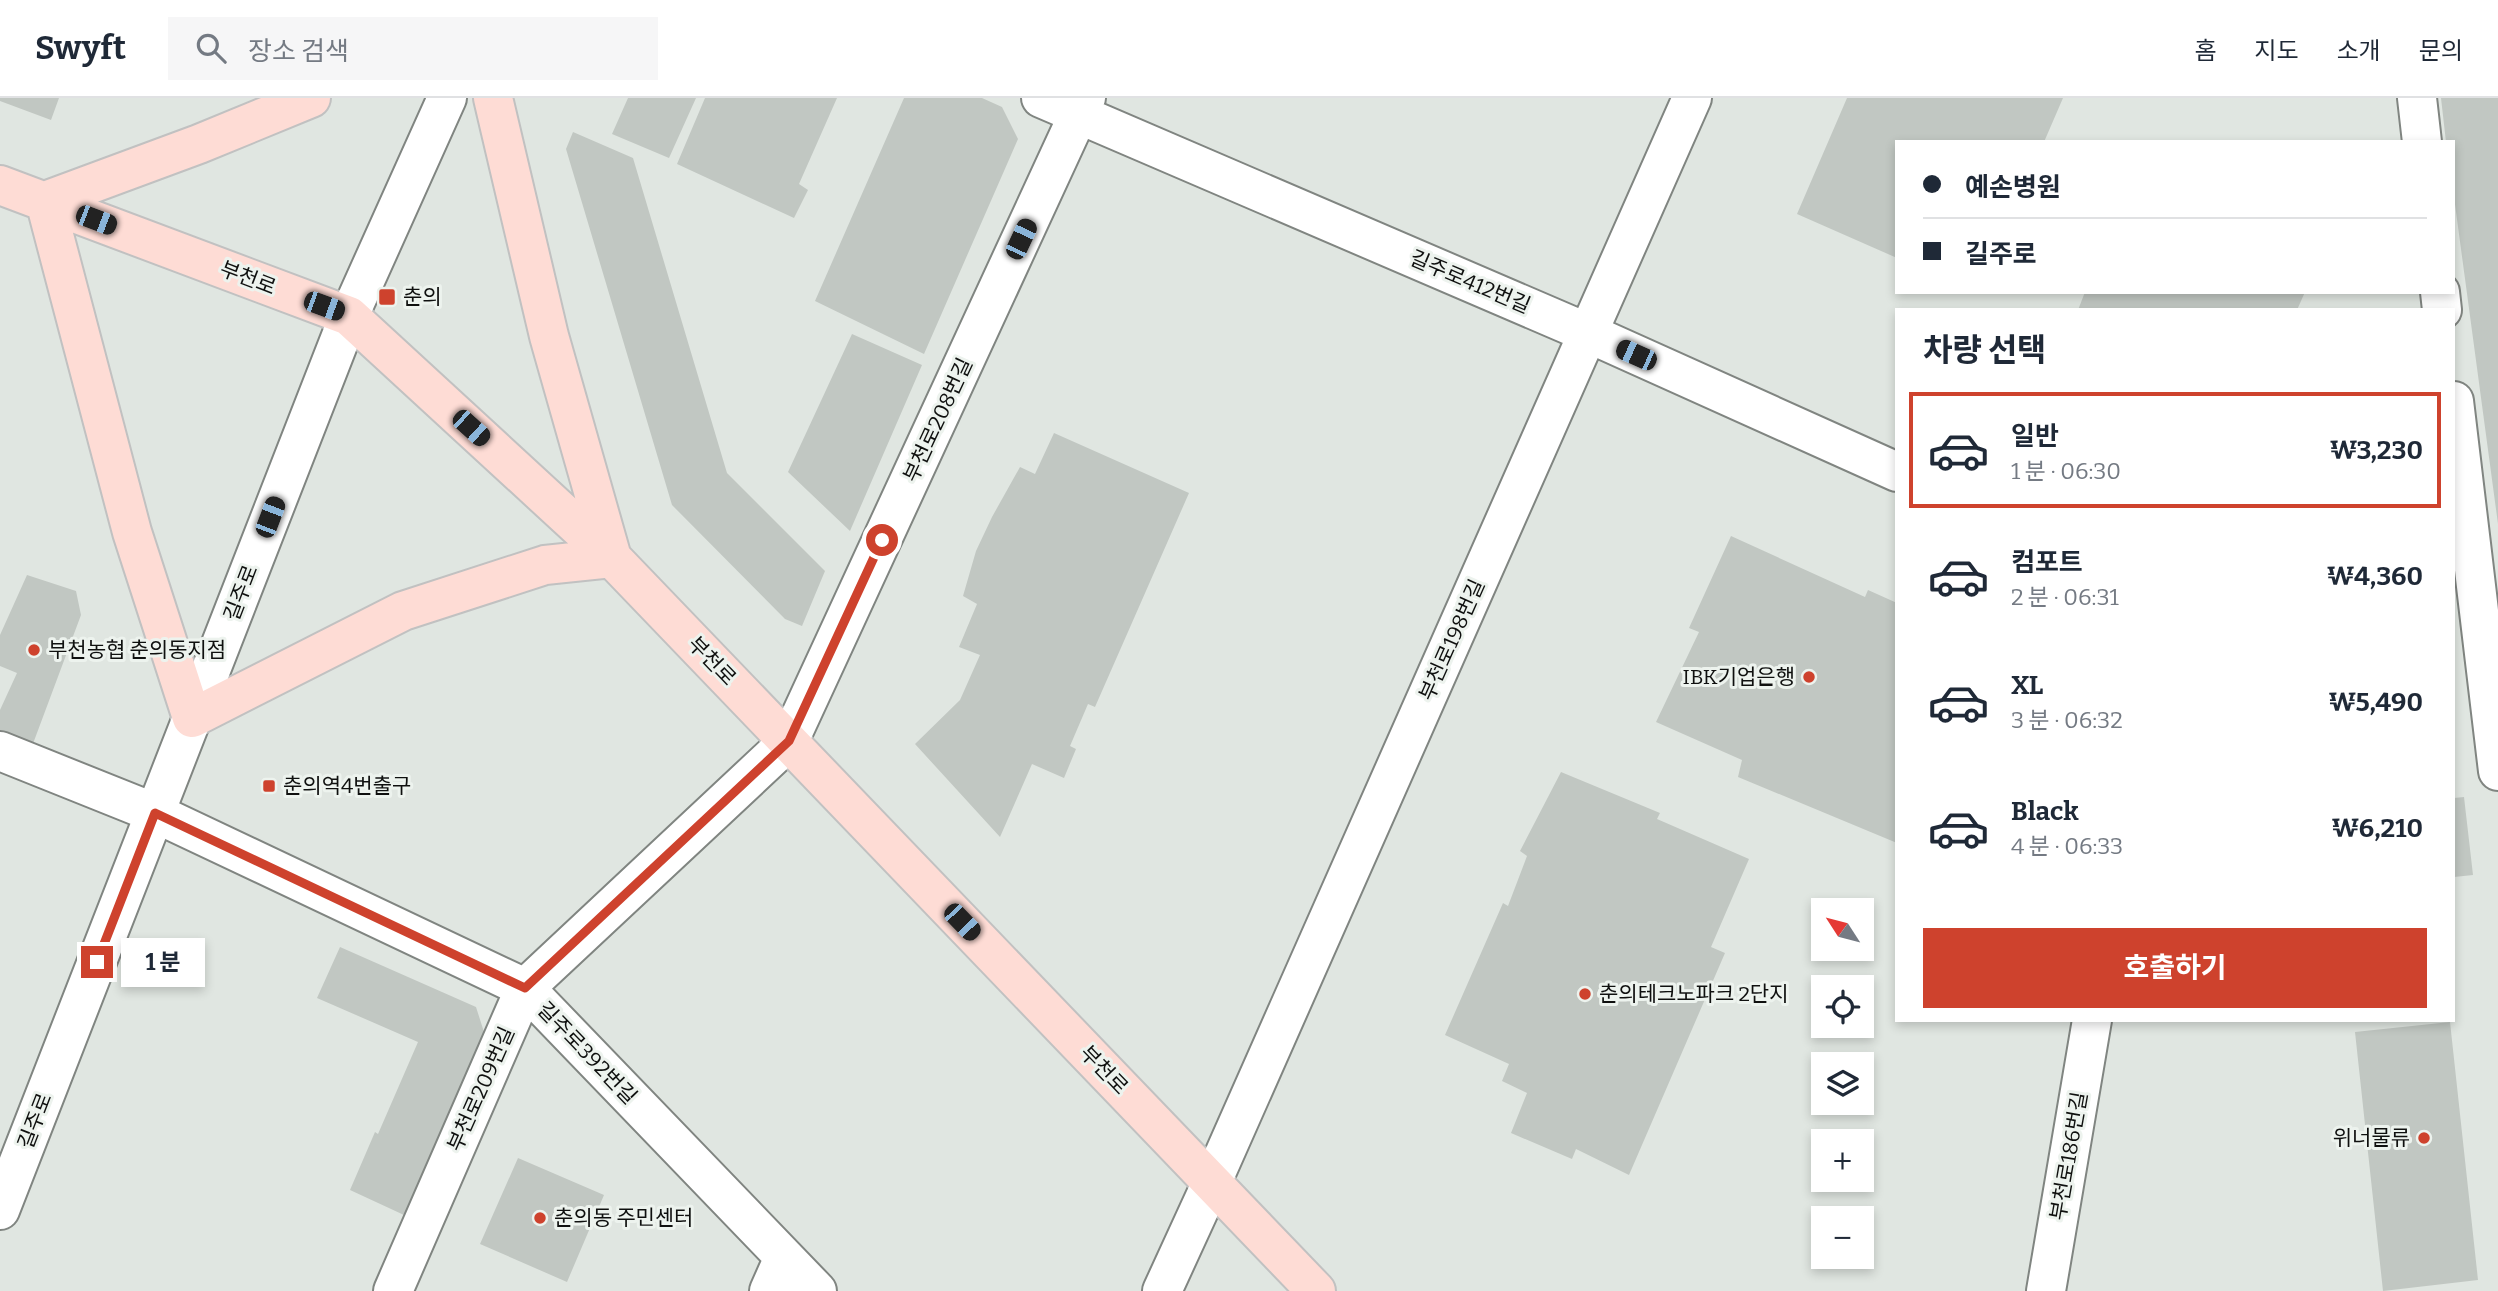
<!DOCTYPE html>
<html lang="ko">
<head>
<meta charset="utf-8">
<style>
  body { margin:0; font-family:Bitter,"Noto Sans KR",serif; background:#f6f6f7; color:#1f2937; height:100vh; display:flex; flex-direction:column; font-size:26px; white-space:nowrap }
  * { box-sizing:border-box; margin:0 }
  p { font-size:23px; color:#747a83 }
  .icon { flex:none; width:38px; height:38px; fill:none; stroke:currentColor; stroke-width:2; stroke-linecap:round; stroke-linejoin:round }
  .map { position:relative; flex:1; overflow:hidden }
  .drawer { position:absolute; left:1895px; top:210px; width:560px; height:714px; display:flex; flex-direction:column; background:#fff; border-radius:0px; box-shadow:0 4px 10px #0003 }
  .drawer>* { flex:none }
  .hud { position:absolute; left:1895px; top:42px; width:560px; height:154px; border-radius:0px; box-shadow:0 4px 10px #0003; display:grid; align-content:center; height:154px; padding:0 28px; background:#fff }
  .needle { width:46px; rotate:306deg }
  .controls { position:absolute; left:1811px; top:800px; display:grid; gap:14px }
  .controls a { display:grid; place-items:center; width:63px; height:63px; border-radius:0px; background:#fff; box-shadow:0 4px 10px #0003; font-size:35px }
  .end { position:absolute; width:32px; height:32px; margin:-16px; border:9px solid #ce422d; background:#fff; box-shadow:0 0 0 4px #fff }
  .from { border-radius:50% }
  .bubble { position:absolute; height:49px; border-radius:0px; background:#fff; box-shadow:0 4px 10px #0003; font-size:23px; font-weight:700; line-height:49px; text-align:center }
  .car { position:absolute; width:21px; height:42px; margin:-21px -10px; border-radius:9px; box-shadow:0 0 5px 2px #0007; background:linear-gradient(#222 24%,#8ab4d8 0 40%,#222 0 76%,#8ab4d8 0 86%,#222 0) }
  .hud b { display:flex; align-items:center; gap:24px; height:66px; font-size:26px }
  .hud b+b { border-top:2px solid #e0e1e3 }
  .hud i { width:18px; height:18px; background:#1f2937 }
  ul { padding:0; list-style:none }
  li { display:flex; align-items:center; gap:21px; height:116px; margin:0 14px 10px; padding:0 14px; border:4px solid transparent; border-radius:0px }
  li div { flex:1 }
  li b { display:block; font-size:26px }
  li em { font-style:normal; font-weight:700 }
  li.selected { border-color:#ce422d }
  li>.icon { width:63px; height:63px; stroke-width:1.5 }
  h2 { padding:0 28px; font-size:32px; line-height:84px }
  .button { display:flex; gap:14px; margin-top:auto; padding:14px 28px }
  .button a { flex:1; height:80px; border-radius:0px; background:#ce422d; color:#fff; font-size:28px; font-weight:700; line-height:80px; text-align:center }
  header { display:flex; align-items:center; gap:42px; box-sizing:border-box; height:98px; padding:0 35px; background:#fff; border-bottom:2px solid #e0e1e3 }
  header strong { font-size:33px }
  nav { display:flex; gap:38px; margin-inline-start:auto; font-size:24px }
  .search { width:490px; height:63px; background:#f6f6f7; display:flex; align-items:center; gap:18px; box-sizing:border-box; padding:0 24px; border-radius:0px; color:#747a83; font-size:26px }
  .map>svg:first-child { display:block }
  .building { fill:#c1c7c2 }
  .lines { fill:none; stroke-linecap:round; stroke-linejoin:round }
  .minor-casing { stroke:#808581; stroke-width:42 }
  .tertiary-casing { stroke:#808581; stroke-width:42 }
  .primary-casing { stroke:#c1c1c1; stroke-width:42 }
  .minor { stroke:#fff; stroke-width:38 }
  .tertiary { stroke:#fff; stroke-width:38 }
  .primary { stroke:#fedcd5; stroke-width:38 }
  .route { stroke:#ce422d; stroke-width:9 }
  .poi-dot { fill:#ce422d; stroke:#edf3ee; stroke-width:2.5 }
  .labels { text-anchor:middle; stroke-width:6; stroke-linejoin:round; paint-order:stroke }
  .street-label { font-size:21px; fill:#0f100f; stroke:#edf3ee }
  .poi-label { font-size:21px; fill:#0f100f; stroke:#edf3ee; text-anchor:start }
</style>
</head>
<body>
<header>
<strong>Swyft</strong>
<div class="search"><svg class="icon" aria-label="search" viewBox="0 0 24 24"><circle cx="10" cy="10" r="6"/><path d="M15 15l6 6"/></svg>장소 검색</div>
<nav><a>홈</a><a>지도</a><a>소개</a><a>문의</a></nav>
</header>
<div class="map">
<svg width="2498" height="1193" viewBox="0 0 2498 1193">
  <rect width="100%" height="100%" fill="#e0e6e1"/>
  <path class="building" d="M0 0H59L51 22 0 3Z
    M628 0H696L669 60 612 36Z
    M705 0H837L799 86 808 92 794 120 677 66Z
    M904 0H982L1002 9 1018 41 924 256 815 203Z
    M1847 0H2063L2044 44H1897V160L1797 116Z
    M2441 0H2498V426L2454 99V44H2446Z
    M573 34 633 60 727 375 825 473 802 528 785 521 672 407 566 51Z
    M2085 194H2305L2297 212H2078Z
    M852 236 922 267 850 433 788 374Z
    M1054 335 1189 395 1095 609 1088 606 1070 648 1076 651 1064 680 1032 666 1000 739 915 646 960 602 980 557 959 549 977 506 963 498 976 453 992 419 1020 369 1035 376Z
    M1731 438 1865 499 1868 492 1897 505V745L1738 679 1742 662 1656 624 1699 534 1689 530Z
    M27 477 76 493 81 517 31 651 0 637V612L17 575 0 568V537Z
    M1561 674 1660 715 1657 721 1749 761 1711 849 1725 855 1629 1077 1576 1051 1572 1061 1511 1035 1527 995 1502 983 1509 966 1445 937 1503 805 1508 808 1527 758 1520 753Z
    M2464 699 2473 777 2454 779V700Z
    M340 849 476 909 484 934 404 1117 350 1092 375 1034 378 1036 418 944 317 900Z
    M2450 924 2478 1182 2383 1193 2355 934Z
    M518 1060 604 1097 567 1184 480 1146Z"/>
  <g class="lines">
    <g class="minor-casing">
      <path id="minor" d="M1041 0 1588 235 1897 374
        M2417 0 2422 44
        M2440 194 2442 212
        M2454 303 2498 673
        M0 653 155 715 525 890 817 1193
        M393 1193 525 890 789 643 1086 0
        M769 1193 784 1159
        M1162 1193 1212 1084 1692 0
        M2046 1193 2092 922"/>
    </g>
    <g class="tertiary-casing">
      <path id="tertiary" d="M0 1112 349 218 447 0"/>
    </g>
    <g class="primary-casing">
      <path id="primary" d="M493 0 549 238 612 460
        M0 87 349 218 612 460 1316 1193
        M45 103 132 434 192 620 403 513 545 467 612 460
        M45 103 199 46 311 0"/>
    </g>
    <use href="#minor" class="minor"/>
    <use href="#tertiary" class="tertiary"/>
    <use href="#primary" class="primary"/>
  </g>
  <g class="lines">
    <path class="route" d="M97 864 155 715 525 890 789 643 882 442"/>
  </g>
  <g class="poi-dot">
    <rect x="378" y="190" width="18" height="18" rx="3.5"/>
    <circle cx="34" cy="552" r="7"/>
    <circle cx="1809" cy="579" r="7"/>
    <rect x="262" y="681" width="14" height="14" rx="3.5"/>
    <circle cx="1585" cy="896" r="7"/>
    <circle cx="2424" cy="1040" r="7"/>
    <circle cx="540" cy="1120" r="7"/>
  </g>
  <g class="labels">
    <g class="street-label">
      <text transform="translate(248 180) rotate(21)" y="7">부천로</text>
      <text transform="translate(1470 184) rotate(23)" y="7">길주로412번길</text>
      <text transform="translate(938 322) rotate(-65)" y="7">부천로208번길</text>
      <text transform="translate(241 495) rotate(-69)" y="7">길주로</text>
      <text transform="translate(1452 542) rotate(-66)" y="7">부천로198번길</text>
      <text transform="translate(712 563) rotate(46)" y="7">부천로</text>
      <text transform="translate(587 955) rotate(46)" y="7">길주로392번길</text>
      <text transform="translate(1104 972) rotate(46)" y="7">부천로</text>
      <text transform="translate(481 991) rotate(-66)" y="7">부천로209번길</text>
      <text transform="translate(35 1023) rotate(-69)" y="7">길주로</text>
      <text transform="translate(2069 1058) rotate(-80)" y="7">부천로186번길</text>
    </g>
    <g class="poi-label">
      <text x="403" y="206">춘의</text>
      <text x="48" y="559">부천농협 춘의동지점</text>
      <text x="1795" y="586" text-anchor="end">IBK기업은행</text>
      <text x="283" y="695">춘의역4번출구</text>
      <text x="1599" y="903">춘의테크노파크 2단지</text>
      <text x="2410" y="1047" text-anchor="end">위너물류</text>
      <text x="554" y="1127">춘의동 주민센터</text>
    </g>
  </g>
</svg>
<div class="controls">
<a><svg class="needle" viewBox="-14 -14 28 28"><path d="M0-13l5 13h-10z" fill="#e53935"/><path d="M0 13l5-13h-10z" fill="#747a83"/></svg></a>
<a><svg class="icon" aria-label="locate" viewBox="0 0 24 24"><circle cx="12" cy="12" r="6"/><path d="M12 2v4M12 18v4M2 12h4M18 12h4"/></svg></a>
<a><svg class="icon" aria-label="layers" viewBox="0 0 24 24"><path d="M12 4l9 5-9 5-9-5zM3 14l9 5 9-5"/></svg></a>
<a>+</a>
<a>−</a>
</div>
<i class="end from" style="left:882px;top:442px"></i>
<i class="end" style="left:97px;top:864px"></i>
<div class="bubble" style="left:121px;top:840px;width:84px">1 분</div>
<i class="car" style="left:96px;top:122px;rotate:111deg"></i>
<i class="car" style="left:1021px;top:141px;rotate:25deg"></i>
<i class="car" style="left:324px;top:208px;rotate:110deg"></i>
<i class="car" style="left:1636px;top:257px;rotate:294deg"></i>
<i class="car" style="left:471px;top:330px;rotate:132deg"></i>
<i class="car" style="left:270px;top:419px;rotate:21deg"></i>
<i class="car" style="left:962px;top:824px;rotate:136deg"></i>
<div class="hud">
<b><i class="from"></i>예손병원</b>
<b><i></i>길주로</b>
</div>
<section class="drawer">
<h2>차량 선택</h2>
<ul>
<li class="selected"><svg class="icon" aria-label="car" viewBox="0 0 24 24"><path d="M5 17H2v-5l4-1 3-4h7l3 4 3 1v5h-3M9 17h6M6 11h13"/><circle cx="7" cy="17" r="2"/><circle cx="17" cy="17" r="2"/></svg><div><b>일반</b><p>1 분 · 06:30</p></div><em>₩3,230</em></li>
<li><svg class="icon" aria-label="car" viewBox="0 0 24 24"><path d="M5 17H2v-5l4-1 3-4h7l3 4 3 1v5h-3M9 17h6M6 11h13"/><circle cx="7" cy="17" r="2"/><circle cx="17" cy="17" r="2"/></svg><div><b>컴포트</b><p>2 분 · 06:31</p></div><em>₩4,360</em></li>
<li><svg class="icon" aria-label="car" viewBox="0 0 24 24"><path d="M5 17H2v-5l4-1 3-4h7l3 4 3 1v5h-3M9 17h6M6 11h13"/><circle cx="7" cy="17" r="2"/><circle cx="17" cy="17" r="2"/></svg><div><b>XL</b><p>3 분 · 06:32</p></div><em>₩5,490</em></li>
<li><svg class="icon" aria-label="car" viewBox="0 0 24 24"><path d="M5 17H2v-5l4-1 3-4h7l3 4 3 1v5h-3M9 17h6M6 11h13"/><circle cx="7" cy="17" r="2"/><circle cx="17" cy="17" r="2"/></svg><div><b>Black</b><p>4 분 · 06:33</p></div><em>₩6,210</em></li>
</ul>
<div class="button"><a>호출하기</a></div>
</section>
</div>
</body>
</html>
